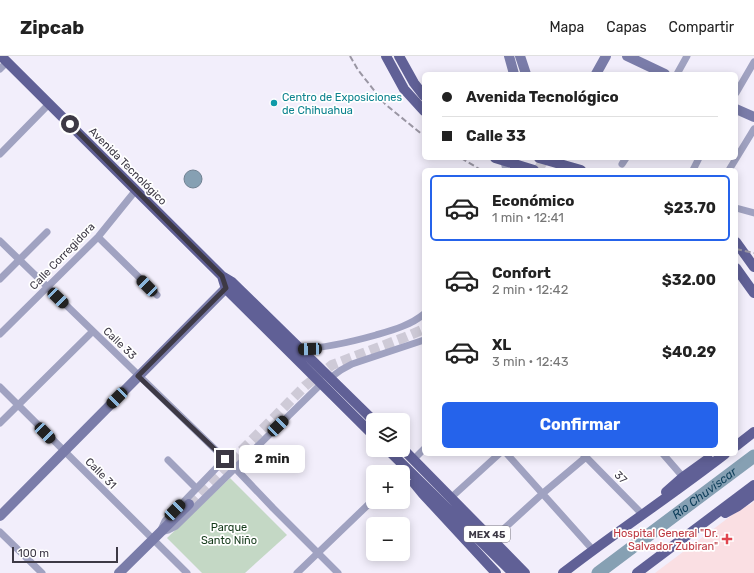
<!DOCTYPE html>
<html lang="es">
<head>
<meta charset="utf-8">
<style>
  body { margin:0; font-family:Rubik,sans-serif; background:#f2f2f2; color:#222; height:100vh; display:flex; flex-direction:column; font-size:15px; white-space:nowrap }
  * { box-sizing:border-box; margin:0 }
  p { font-size:13px; color:#767676 }
  .icon { flex:none; width:22px; height:22px; fill:none; stroke:currentColor; stroke-width:2; stroke-linecap:round; stroke-linejoin:round }
  .map { position:relative; flex:1; overflow:hidden }
  .sheet { position:absolute; left:422px; top:112px; width:316px; height:288px; display:flex; flex-direction:column; background:#fff; border-radius:6px; box-shadow:0 2px 10px #0003 }
  .sheet>* { flex:none }
  .hud { position:absolute; left:422px; top:16px; width:316px; height:88px; border-radius:6px; box-shadow:0 2px 10px #0003; display:grid; align-content:center; height:88px; padding:0 20px; background:#fff }
  .fabs { position:absolute; left:366px; top:357px; display:grid; gap:8px }
  .fabs a { display:grid; place-items:center; width:44px; height:44px; border-radius:6px; background:#fff; box-shadow:0 2px 10px #0003; font-size:20px }
  .scale { position:absolute; left:12px; bottom:10px; width:106px; box-sizing:border-box; padding-left:4px; border:2px solid #3d3945; border-top:0; font-size:11px; line-height:14px; white-space:nowrap; color:#3d3945; -webkit-text-stroke:3px #fff; paint-order:stroke }
  .end { position:absolute; width:18px; height:18px; margin:-9px; border:5px solid #3d3945; background:#fff; box-shadow:0 0 0 2px #fff }
  .from { border-radius:50% }
  .bubble { position:absolute; height:28px; border-radius:6px; background:#fff; box-shadow:0 2px 10px #0003; font-size:13px; font-weight:700; line-height:28px; text-align:center }
  .car { position:absolute; width:12px; height:24px; margin:-12px -6px; border-radius:5px; box-shadow:0 0 3px 1px #0007; background:linear-gradient(#222 24%,#8ab4d8 0 40%,#222 0 76%,#8ab4d8 0 86%,#222 0) }
  .hud b { display:flex; align-items:center; gap:14px; height:38px; font-size:15px }
  .hud b+b { border-top:1px solid #e0e0e0 }
  .hud i { width:10px; height:10px; background:#222 }
  ul { padding:7px 0 0; list-style:none }
  li { display:flex; align-items:center; gap:12px; height:66px; margin:0 8px 6px; padding:0 12px; border:2px solid transparent; border-radius:6px }
  li div { flex:1 }
  li b { display:block; font-size:15px }
  li em { font-style:normal; font-weight:700 }
  li.active { border-color:#2563eb }
  li>.icon { width:36px; height:36px; stroke-width:1.5 }
  .cta { display:flex; gap:8px; margin-top:auto; padding:8px 20px }
  .cta a { flex:1; height:46px; border-radius:6px; background:#2563eb; color:#fff; font-size:16px; font-weight:700; line-height:46px; text-align:center }
  header { display:flex; align-items:center; gap:24px; box-sizing:border-box; height:56px; padding:0 20px; background:#fff; border-bottom:1px solid #e0e0e0 }
  header strong { font-size:19px }
  nav { display:flex; gap:22px; margin-inline-start:auto; font-size:14px }
  .map>svg:first-child { display:block }
  .medical { fill:#fadfe3 }
  .green { fill:#c4d8c5 }
  .water { fill:#86a0b3; stroke:#708192 }
  .lines { fill:none; stroke-linecap:round; stroke-linejoin:round }
  .river { stroke:#86a0b3; stroke-width:13 }
  .secondary-tunnel { stroke:#cecad7; stroke-width:10; stroke-dasharray:10 5; stroke-linecap:butt }
  .street { stroke:#a0a2c1; stroke-width:7 }
  .secondary { stroke:#7a7ca9; stroke-width:10 }
  .primary { stroke:#606096; stroke-width:10 }
  .rail { stroke:#9a96a3; stroke-width:2; stroke-dasharray:6 3; stroke-linecap:butt }
  .route { stroke:#3d3945; stroke-width:5 }
  .culture-dot { fill:#0f9aa8; stroke:#fff; stroke-width:1.5 }
  .health-dot { fill:#e0444e; stroke:#fff; stroke-width:1.5 }
  .labels { text-anchor:middle; stroke-width:3.5; stroke-linejoin:round; paint-order:stroke }
  .shield { fill:#fff; stroke:#77747d; stroke-width:1 }
  .shield-label { font-size:10px; font-weight:bold; fill:#3d3945 }
  .culture-label { font-size:11px; fill:#0d838f; stroke:#fff; text-anchor:start }
  .street-label { font-size:11px; fill:#3d3945; stroke:#fff }
  .park-label { font-size:11px; fill:#143a1a; stroke:#fff }
  .health-label { font-size:11px; fill:#be3a42; stroke:#fff; text-anchor:end }
  .water-label { font-size:12px; font-style:italic; fill:#0c3d59; stroke:#fff }
</style>
</head>
<body>
<header>
<strong>Zipcab</strong>
<nav><a>Mapa</a><a>Capas</a><a>Compartir</a></nav>
</header>
<div class="map">
<svg width="754" height="517" viewBox="0 0 754 517">
  <rect width="100%" height="100%" fill="#f2eefb"/>
  <path class="medical" d="M754 445V517H655L744 450 750 449Z"/>
  <path class="green" d="M230 422 287 479 245 517H202L167 482Z"/>
  <path class="water" d="M184 123a9 9 0 1 1 18 0a9 9 0 1 1-18 0Z"/>
  <g class="lines">
    <path class="river" id="s1" d="M598 517 754 400"/>
    <path class="secondary-tunnel" d="M538 114 545 102
      M189 448 305 330 332 309 403 282 424 273"/>
    <path class="street" d="M0 13 7 6
      M677 18 687 0
      M736 37 754 6
      M0 98 49 48
      M504 106 506 114
      M622 108 626 102
      M693 114 699 102
      M729 114 754 73
      M736 152 754 157
      M98 181 157 239
      M0 185 225 403 165 465 160 476 168 474 176 470 321 328
      M0 223 47 176
      M0 278 98 181 136 134
      M301 293C327 292 351 286 376 279 393 274 411 269 424 258
      M330 322 341 314 352 308 424 284
      M0 331 187 517
      M0 367 92 276
      M507 398 593 494
      M583 398 643 459
      M663 398 683 421
      M414 403 424 393
      M168 404 196 432
      M235 412 273 452 338 517
      M455 438 499 398
      M0 476 42 517
      M497 479 542 438 586 401
      M297 517 373 444"/>
    <path class="secondary" d="M509 0 514 18
      M520 0 526 18
      M627 0 665 18
      M596 18 606 0
      M736 53 754 61
      M0 460 231 227
      M119 517 189 448"/>
    <path class="primary" d="M1 0 222 220 232 226 373 364
      M386 0 404 33 424 55
      M399 0 414 27 424 40
      M495 102 534 114
      M539 102 581 114
      M736 186 754 211
      M736 212 754 237
      M222 220 226 233 373 379
      M736 390 754 376
      M403 393 525 517
      M388 394 513 517
      M414 427 423 438 496 517
      M666 436 683 421 708 403
      M725 457 738 450 754 438
      M563 517C616 476 672 439 725 398
      M637 517 754 429"/>
    <path class="rail" d="M350 0 358 14 385 48 424 80
      M461 102 481 114
      M736 193 754 197"/>
  </g>
  <g class="lines">
    <path class="route" d="M70 68 222 220 226 232 138 320 225 403"/>
  </g>
  <circle class="culture-dot" cx="274" cy="47" r="4"/>
  <path class="health-dot" d="M725 477h4v4h4v4h-4v4h-4v-4h-4v-4h4z"/>
  <g class="labels">
    <rect class="shield" x="464" y="470" width="46" height="16" rx="3"/>
    <g class="shield-label">
      <text x="487" y="482">MEX 45</text>
    </g>
    <g class="culture-label">
      <text x="282" y="45">Centro de Exposiciones<tspan x="282" dy="13">de Chihuahua</tspan></text>
    </g>
    <g class="street-label">
      <text transform="translate(128 110) rotate(45)" y="4">Avenida Tecnológico</text>
      <text transform="translate(62 200) rotate(-46)" y="4">Calle Corregidora</text>
      <text transform="translate(120 287) rotate(44)" y="4">Calle 33</text>
      <text transform="translate(101 417) rotate(45)" y="4">Calle 31</text>
      <text transform="translate(621 421) rotate(45)" y="4">37</text>
    </g>
    <g class="park-label">
      <text x="229" y="475">Parque<tspan x="229" dy="13">Santo Niño</tspan></text>
    </g>
    <g class="health-label">
      <text x="718" y="481">Hospital General "Dr.<tspan x="718" dy="13">Salvador Zubiran"</tspan></text>
    </g>
    <g class="water-label">
      <text dy="4" stroke="none"><textPath href="#s1" startOffset="133">Rio Chuviscar</textPath></text>
    </g>
  </g>
</svg>
<div class="fabs">
<a><svg class="icon" aria-label="layers" viewBox="0 0 24 24"><path d="M12 4l9 5-9 5-9-5zM3 14l9 5 9-5"/></svg></a>
<a>+</a>
<a>−</a>
</div>
<div class="scale">100 m</div>
<i class="end from" style="left:70px;top:68px"></i>
<i class="end" style="left:225px;top:403px"></i>
<div class="bubble" style="left:239px;top:389px;width:66px">2 min</div>
<i class="car" style="left:147px;top:230px;rotate:315deg"></i>
<i class="car" style="left:58px;top:242px;rotate:134deg"></i>
<i class="car" style="left:310px;top:293px;rotate:268deg"></i>
<i class="car" style="left:117px;top:342px;rotate:225deg"></i>
<i class="car" style="left:278px;top:370px;rotate:46deg"></i>
<i class="car" style="left:45px;top:377px;rotate:136deg"></i>
<i class="car" style="left:175px;top:454px;rotate:44deg"></i>
<div class="hud">
<b><i class="from"></i>Avenida Tecnológico</b>
<b><i></i>Calle 33</b>
</div>
<section class="sheet">
<ul>
<li class="active"><svg class="icon" aria-label="car" viewBox="0 0 24 24"><path d="M5 17H2v-5l4-1 3-4h7l3 4 3 1v5h-3M9 17h6M6 11h13"/><circle cx="7" cy="17" r="2"/><circle cx="17" cy="17" r="2"/></svg><div><b>Económico</b><p>1 min · 12:41</p></div><em>$23.70</em></li>
<li><svg class="icon" aria-label="car" viewBox="0 0 24 24"><path d="M5 17H2v-5l4-1 3-4h7l3 4 3 1v5h-3M9 17h6M6 11h13"/><circle cx="7" cy="17" r="2"/><circle cx="17" cy="17" r="2"/></svg><div><b>Confort</b><p>2 min · 12:42</p></div><em>$32.00</em></li>
<li><svg class="icon" aria-label="car" viewBox="0 0 24 24"><path d="M5 17H2v-5l4-1 3-4h7l3 4 3 1v5h-3M9 17h6M6 11h13"/><circle cx="7" cy="17" r="2"/><circle cx="17" cy="17" r="2"/></svg><div><b>XL</b><p>3 min · 12:43</p></div><em>$40.29</em></li>
</ul>
<div class="cta"><a>Confirmar</a></div>
</section>
</div>
</body>
</html>
